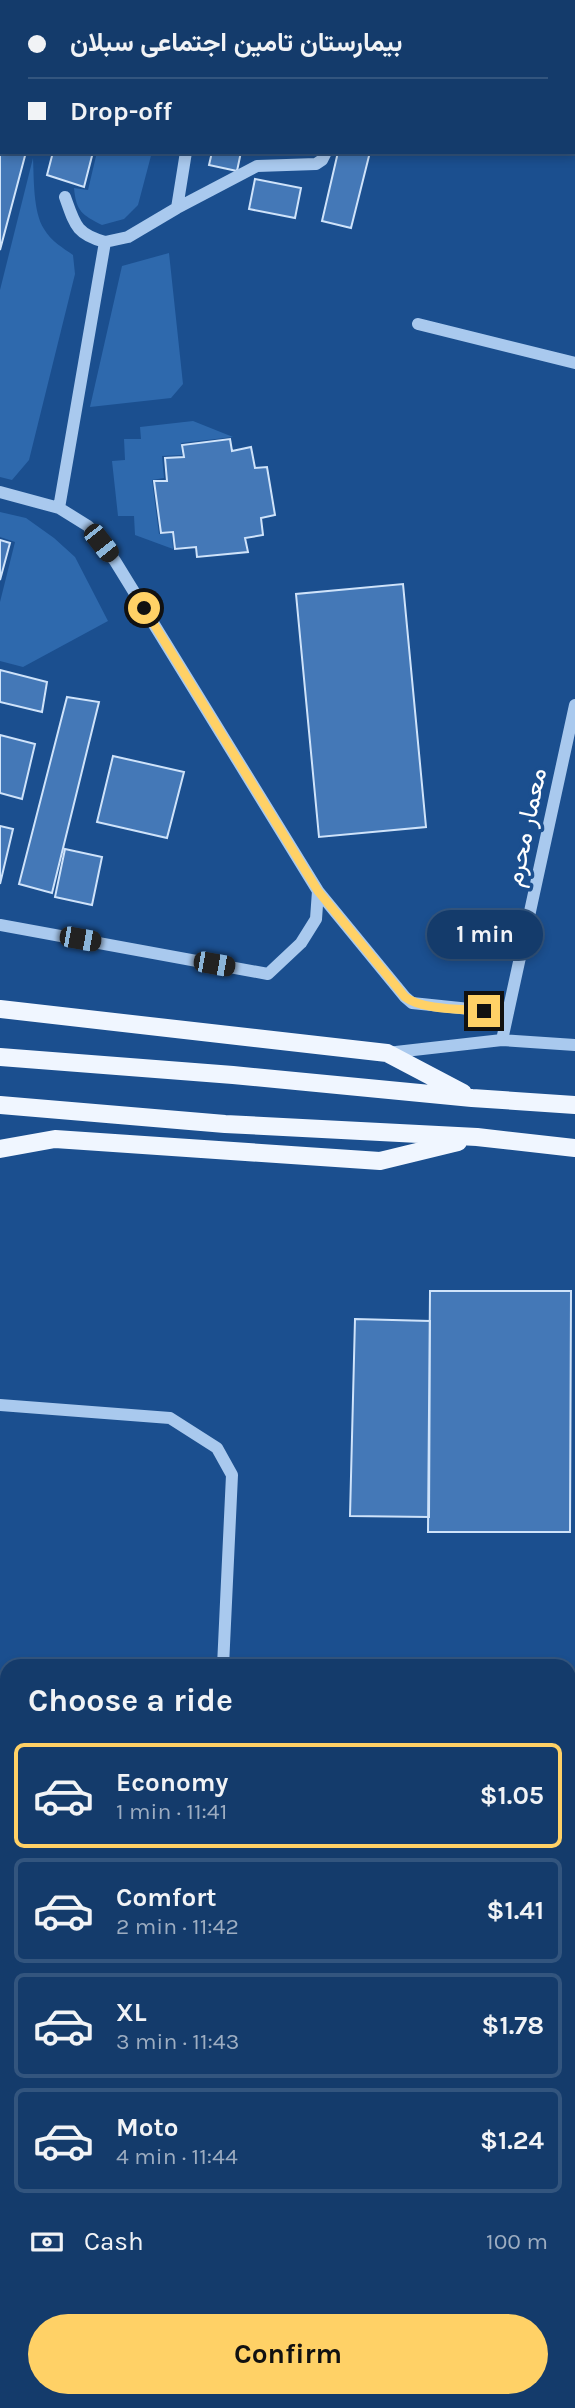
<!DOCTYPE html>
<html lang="en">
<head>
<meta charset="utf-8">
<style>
  body { margin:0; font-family:Karla,Vazirmatn,sans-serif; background:#1d4271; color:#f1f3f6; height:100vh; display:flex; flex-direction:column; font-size:26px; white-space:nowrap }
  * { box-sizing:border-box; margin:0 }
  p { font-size:23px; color:#9dadc1 }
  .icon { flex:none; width:38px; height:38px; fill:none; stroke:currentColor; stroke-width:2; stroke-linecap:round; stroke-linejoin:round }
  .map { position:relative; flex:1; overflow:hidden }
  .sheet { position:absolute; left:0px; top:1659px; width:576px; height:749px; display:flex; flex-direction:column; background:#143b6b; border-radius:21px 21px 0 0; box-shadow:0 4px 10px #0003,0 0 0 2px #33557e }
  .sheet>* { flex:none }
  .guide { position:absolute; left:0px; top:0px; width:576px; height:154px; box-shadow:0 4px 10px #0003,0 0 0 2px #33557e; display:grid; align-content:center; height:154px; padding:0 28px; background:#143b6b }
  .end { position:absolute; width:32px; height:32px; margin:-16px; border:9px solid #ffd166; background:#111; box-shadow:0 0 0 4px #111 }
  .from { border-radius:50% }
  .bubble { position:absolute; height:49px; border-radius:24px; background:#143b6b; box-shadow:0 4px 10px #0003,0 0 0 2px #33557e; font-size:23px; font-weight:700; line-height:49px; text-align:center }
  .car { position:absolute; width:21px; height:42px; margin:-21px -10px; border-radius:9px; box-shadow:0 0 5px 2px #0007; background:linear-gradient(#222 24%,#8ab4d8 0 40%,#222 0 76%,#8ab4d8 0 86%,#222 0) }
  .guide b { display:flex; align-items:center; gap:24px; height:66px; font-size:26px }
  .guide b+b { border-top:2px solid #33557e }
  .guide i { width:18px; height:18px; background:#f1f3f6 }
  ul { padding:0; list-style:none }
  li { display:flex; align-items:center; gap:21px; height:105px; margin:0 14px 10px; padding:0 14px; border:4px solid #33557e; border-radius:10px }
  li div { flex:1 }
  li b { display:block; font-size:26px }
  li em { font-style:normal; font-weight:700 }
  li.current { border-color:#ffd166 }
  li>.icon { width:63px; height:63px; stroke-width:1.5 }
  h2 { padding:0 28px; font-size:32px; line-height:84px }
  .pay { display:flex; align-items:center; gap:18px; height:77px; padding:0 28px; font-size:26px }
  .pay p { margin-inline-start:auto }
  .primary-button { display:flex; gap:14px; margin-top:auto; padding:14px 28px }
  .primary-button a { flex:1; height:80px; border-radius:42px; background:#ffd166; color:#111; font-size:28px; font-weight:700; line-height:80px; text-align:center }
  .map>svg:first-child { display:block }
  .green { fill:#2e69ad }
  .building { fill:#4478b7; stroke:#cfe3fa; stroke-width:2 }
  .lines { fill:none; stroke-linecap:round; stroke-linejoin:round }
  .minor { stroke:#a9c9ee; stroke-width:12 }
  .major { stroke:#f0f6ff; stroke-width:18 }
  .route { stroke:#ffd166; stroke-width:9 }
  .labels { text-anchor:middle; stroke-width:7; stroke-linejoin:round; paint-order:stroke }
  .street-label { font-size:26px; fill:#fff; stroke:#1b4f8f }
</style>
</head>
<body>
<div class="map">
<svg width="575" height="2408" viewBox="0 0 575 2408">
  <rect width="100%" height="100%" fill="#1b4f8f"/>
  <path class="green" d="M97 152H152L138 205 124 219 102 225C82 215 76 211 74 188L88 190Z
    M33 158C34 178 33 212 44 229 51 241 63 248 73 255L75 274 29 460 12 480 0 477V290Z
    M169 253 183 384 171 398 90 407 122 266Z
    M193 421 233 437 181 443 182 455 162 456 164 478 152 480 159 534H172L173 549 135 535 134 516H118L112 461 125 460 124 439H141L140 427Z
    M0 512 26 518 54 538 75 557 108 621 23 667 0 661V602L15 542 0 537Z"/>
  <path class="building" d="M0 0H66V2H2V152H26L0 250Z
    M245 0H285L292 2H244Z
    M542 0H575V16L574 2H542Z
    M53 152H93L84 187 47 175Z
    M212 152H241L237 171 209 165Z
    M338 152H370L351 228 322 221Z
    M255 179 301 188 295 218 249 209Z
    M230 439 232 451 251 447 255 468 267 467 275 515 261 518 263 535 245 538 248 552 197 557 196 547 175 549 173 532 161 533 154 481H167L165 458 184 457 182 445Z
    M0 540 10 543 0 580Z
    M403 584 426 827 319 837 296 594Z
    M0 670 47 682 42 712 0 702Z
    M67 697 99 702 52 893 19 884Z
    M0 735 35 744 22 799 0 793Z
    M113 756 184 772 167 838 97 822Z
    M0 826 13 829 0 884Z
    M65 849 102 857 92 905 55 897Z
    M430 1291H571L570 1532H428Z
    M355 1319 430 1321 429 1517 350 1516Z"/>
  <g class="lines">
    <path class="minor" d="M214 2 215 0
      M65 197C75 225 76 234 105 242
      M177 208 186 152
      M418 324 575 363
      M0 492 59 508 88 526 115 561 318 891 316 919 301 943 268 974 0 925
      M59 508 105 242 128 237 177 208 257 166 316 164 322 160 326 152
      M318 891 405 997 412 1003 508 1013
      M502 1040 575 705
      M387 1053 502 1040 575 1045
      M0 1405 170 1418 217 1448 232 1475 223 1666
      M0 1781 7 1782
      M569 2073H575"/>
    <path class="major" d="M0 1009 387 1053 463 1093
      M0 1057 233 1075 472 1098 575 1105
      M0 1105 225 1124 477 1137 575 1148
      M0 1149 55 1139 380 1161 458 1142"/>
  </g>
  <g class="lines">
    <path class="route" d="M144 608 318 891 405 997C422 1010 462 1009 484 1011"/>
  </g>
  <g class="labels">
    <g class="street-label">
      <text transform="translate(525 827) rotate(-78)" y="9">معمار محرم</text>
    </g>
  </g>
</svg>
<i class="end from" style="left:144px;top:608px"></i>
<i class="end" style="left:484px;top:1011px"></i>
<div class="bubble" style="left:427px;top:910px;width:116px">1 min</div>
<i class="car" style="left:101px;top:543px;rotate:142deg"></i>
<i class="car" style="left:80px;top:939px;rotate:100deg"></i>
<i class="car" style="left:214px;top:964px;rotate:100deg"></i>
<div class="guide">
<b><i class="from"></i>بیمارستان تامین اجتماعی سبلان</b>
<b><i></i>Drop-off</b>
</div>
<section class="sheet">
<h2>Choose a ride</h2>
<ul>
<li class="current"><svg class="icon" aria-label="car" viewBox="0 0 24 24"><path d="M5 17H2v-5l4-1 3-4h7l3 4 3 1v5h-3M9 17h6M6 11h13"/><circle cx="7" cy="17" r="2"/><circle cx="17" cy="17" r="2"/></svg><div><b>Economy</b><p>1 min · 11:41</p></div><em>$1.05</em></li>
<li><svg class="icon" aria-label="car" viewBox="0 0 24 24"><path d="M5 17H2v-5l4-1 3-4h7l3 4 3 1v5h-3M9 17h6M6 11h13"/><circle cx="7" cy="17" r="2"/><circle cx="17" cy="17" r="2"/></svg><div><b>Comfort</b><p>2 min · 11:42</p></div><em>$1.41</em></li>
<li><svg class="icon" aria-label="car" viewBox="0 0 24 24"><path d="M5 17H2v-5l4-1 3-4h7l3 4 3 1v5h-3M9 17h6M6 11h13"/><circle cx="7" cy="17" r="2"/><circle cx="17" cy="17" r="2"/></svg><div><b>XL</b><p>3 min · 11:43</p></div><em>$1.78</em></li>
<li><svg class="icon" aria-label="car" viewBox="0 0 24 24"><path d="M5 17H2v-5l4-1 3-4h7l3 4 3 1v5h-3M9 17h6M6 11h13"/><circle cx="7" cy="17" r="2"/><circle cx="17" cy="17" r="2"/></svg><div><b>Moto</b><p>4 min · 11:44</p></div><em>$1.24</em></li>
</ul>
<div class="pay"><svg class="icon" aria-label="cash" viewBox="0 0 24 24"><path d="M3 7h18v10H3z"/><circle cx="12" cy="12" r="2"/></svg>Cash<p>100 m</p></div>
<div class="primary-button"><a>Confirm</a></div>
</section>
</div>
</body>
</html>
